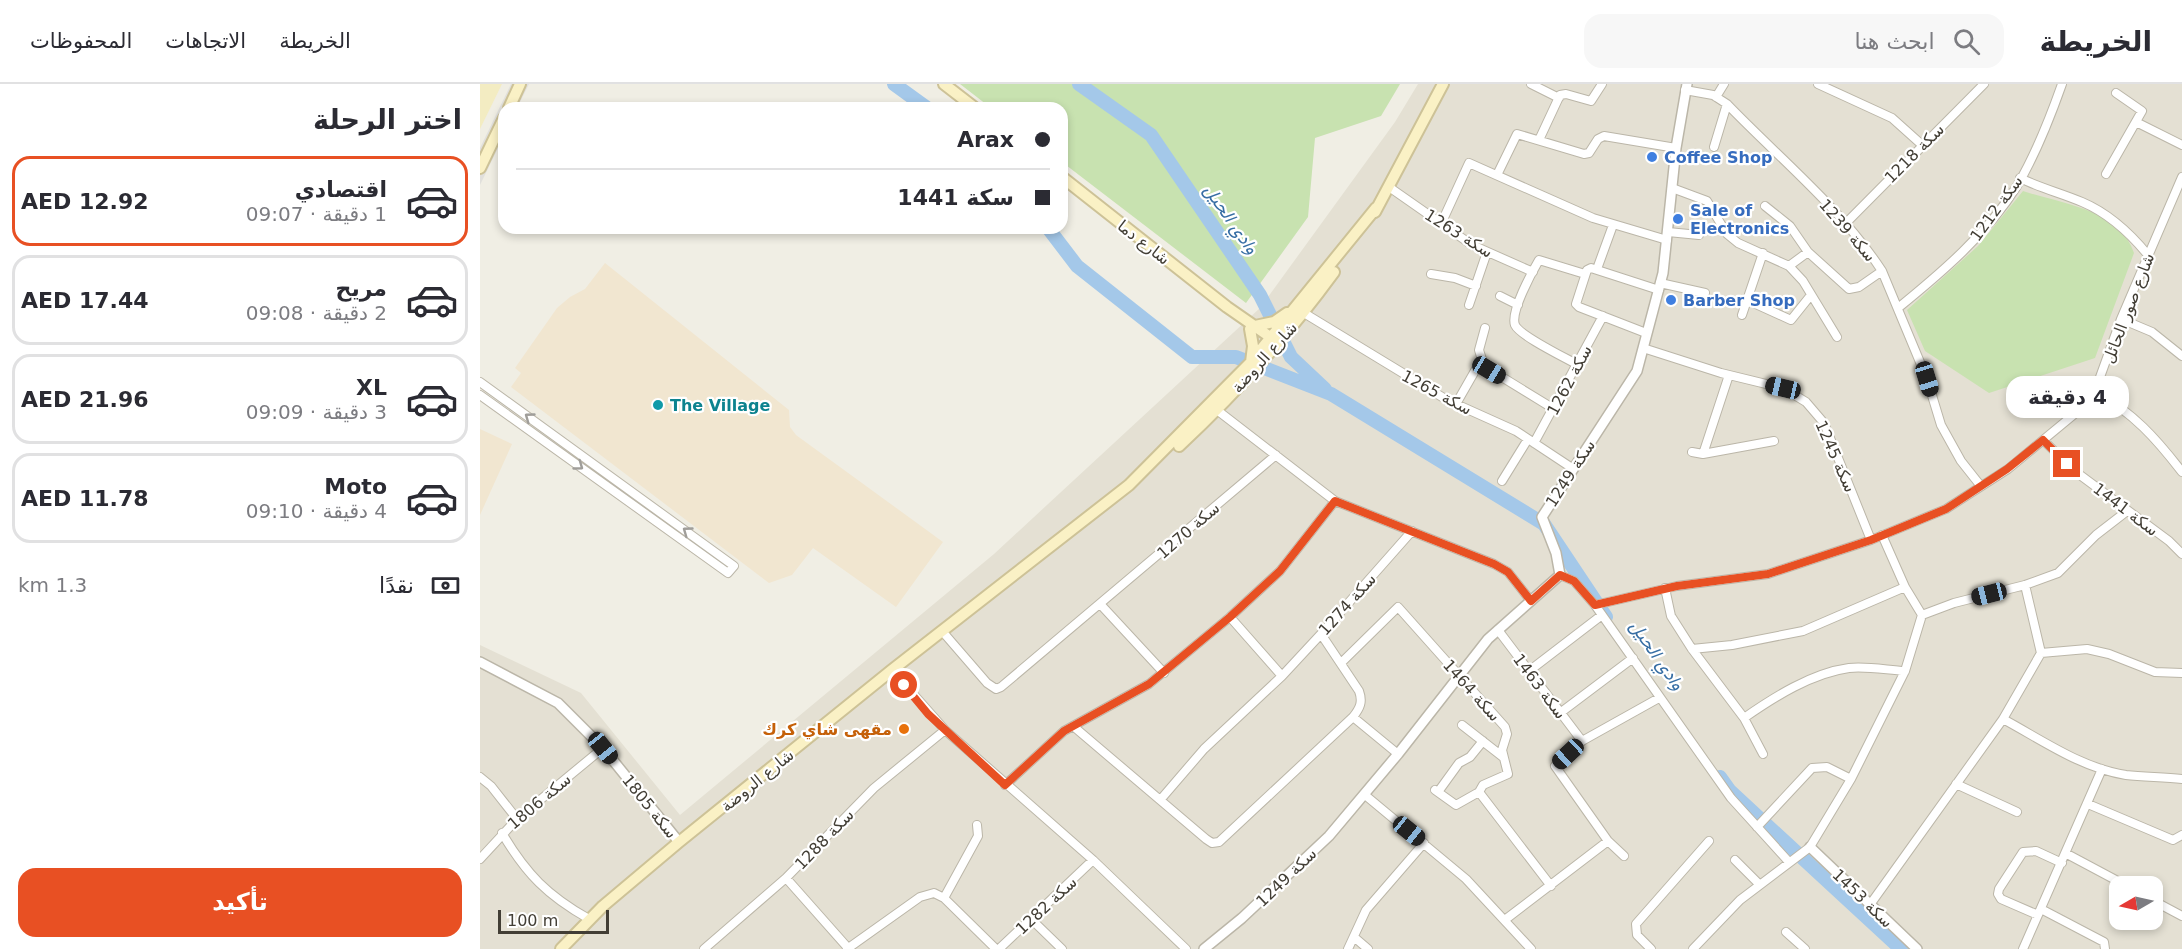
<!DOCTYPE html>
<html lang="ar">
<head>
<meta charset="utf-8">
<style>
  body { margin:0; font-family:"DejaVu Sans",Vazirmatn,sans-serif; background:#f7f7f7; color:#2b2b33; direction:rtl; height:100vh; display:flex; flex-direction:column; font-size:22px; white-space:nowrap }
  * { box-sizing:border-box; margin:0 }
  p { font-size:20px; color:#7c7c81 }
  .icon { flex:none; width:33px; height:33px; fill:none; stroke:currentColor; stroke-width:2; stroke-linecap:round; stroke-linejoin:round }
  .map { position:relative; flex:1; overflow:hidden; direction:ltr }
  .side { display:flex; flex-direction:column; background:#fff; width:480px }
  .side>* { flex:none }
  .hud { position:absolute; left:18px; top:18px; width:570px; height:132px; border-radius:18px; box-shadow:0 3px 9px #0003; direction:rtl; display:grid; align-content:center; height:132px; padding:0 18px; background:#fff }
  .needle { width:39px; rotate:261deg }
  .tools { position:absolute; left:1629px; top:792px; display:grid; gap:12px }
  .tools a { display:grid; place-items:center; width:54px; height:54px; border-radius:12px; background:#fff; box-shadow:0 3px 9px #0003; font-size:30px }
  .scale { position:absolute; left:18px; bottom:15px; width:111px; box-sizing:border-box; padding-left:6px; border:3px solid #423e35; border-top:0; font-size:16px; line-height:21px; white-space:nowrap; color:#423e35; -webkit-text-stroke:4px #fff; paint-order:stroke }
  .end { position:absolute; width:27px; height:27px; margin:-14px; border:8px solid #e85023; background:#fff; box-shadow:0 0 0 3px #fff }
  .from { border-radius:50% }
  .bubble { position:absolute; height:42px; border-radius:18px; background:#fff; box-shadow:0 3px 9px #0003; font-size:20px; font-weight:700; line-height:42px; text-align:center; direction:rtl }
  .car { position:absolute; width:18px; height:36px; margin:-18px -9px; border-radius:8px; box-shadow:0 0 4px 2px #0007; background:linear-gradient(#222 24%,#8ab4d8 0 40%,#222 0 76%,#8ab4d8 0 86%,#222 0) }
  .hud b { display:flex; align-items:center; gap:21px; height:57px; font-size:22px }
  .hud b+b { border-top:2px solid #e1e1e2 }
  .hud i { width:15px; height:15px; background:#2b2b33 }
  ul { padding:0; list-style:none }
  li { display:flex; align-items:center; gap:18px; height:90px; margin:0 12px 9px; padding:0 6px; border:3px solid #e1e1e2; border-radius:18px }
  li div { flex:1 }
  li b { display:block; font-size:22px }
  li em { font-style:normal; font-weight:700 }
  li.on { border-color:#e85023 }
  li>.icon { width:54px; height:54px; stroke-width:1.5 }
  h2 { padding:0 18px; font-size:27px; line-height:72px }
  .pay { display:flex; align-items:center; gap:15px; height:66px; padding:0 18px; font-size:22px }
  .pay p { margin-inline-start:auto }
  .cta { display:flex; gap:12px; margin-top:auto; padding:12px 18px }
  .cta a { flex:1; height:69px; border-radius:18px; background:#e85023; color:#fff; font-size:24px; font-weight:700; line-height:69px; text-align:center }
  header { display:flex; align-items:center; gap:36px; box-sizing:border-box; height:84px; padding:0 30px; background:#fff; border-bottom:2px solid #e1e1e2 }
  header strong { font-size:28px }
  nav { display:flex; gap:33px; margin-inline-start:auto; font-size:21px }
  .search { width:420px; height:54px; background:#f7f7f7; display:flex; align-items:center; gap:15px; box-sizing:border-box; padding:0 21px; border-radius:18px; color:#7c7c81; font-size:22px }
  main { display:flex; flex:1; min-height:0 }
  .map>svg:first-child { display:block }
  .residential { fill:#e4e0d3; fill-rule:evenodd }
  .commercial { fill:#f1e6d0 }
  .green { fill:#c8e2b0 }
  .sand { fill:#f3ecc2 }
  .parking { fill:#e1e0dc }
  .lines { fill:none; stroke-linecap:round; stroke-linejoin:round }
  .river { stroke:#a4c8e9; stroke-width:14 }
  .minor-casing { stroke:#bbb6a8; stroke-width:10 }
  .tertiary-casing { stroke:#bbb6a8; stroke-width:12 }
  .secondary-casing { stroke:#cdc297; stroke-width:14 }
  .minor { stroke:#fff; stroke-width:8 }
  .tertiary { stroke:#fff; stroke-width:9 }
  .secondary { stroke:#faf1c5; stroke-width:10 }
  .oneway { stroke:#a09e9a }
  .route { stroke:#e85023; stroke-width:8 }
  .shop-dot { fill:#3f7fe0; stroke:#fff; stroke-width:2 }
  .culture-dot { fill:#0f9aa8; stroke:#fff; stroke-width:2 }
  .food-dot { fill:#e8710a; stroke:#fff; stroke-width:2 }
  .labels { text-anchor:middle; stroke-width:4.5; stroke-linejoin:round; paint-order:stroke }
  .street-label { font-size:16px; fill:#423e35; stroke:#fff }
  .shop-label { font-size:16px; font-weight:bold; fill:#366cbe; stroke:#fff; text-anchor:start }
  .culture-label { font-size:16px; font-weight:bold; fill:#0d838f; stroke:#fff; text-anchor:start }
  .food-label { font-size:16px; font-weight:bold; fill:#c56008; stroke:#fff; text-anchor:end }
  .water-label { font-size:18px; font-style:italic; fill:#376ea4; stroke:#fff }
</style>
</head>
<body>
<header>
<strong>الخريطة</strong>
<div class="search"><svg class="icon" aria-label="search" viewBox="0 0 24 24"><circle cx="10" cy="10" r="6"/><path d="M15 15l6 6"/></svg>ابحث هنا</div>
<nav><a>الخريطة</a><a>الاتجاهات</a><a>المحفوظات</a></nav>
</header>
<main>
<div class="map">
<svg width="1702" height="865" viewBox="0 0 1702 865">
  <rect width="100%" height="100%" fill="#f0eee4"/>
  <path class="residential" d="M938 0H1702V865H0V561L101 609 200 731 514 470 780 224 915 38ZM1640 802H1672V836H1640Z"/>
  <path class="commercial" d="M125 179 309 326 310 343 316 351 463 458 416 523 333 464 312 491 289 499 31 303 41 289 35 284 77 224 90 213 105 205Z
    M0 345 32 360 0 431Z"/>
  <path class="green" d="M480 0H920L901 32 835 54 828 133 766 219 582 78V24H511Z
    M1543 107C1581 120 1640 125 1654 169L1615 274 1509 309 1445 267 1427 226 1498 162Z"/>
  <path class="sand" d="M0 0H22L0 45Z"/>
  <path class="parking" d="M31 0H49L37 24H24V52L0 101V64Z"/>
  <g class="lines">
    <path class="river" d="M414 0 447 24
      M599 0 671 51 780 211 811 273 845 305
      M568 144 597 182 712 273H756L851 310 1064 440 1126 533
      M1240 693 1250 707 1421 865"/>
    <g class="minor-casing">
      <path id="minor" d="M1051 0 1079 14
        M1338 0 1412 34 1441 60
        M1205 6 1233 11 1247 20C1299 74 1361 124 1402 187L1447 295 1461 341 1481 377 1500 401
        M1236 13 1244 0
        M1656 38 1702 61
        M1059 56 1080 11 1086 10 1111 17 1122 0
        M1234 63 1247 20
        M1626 90 1662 27 1636 9
        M1017 91 1037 50 1104 70 1109 69 1118 55 1124 52 1196 64
        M1540 94C1560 104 1581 109 1602 118 1628 129 1650 149 1668 171
        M909 103 992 161 1053 188
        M1192 104 1227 117 1247 150 1258 159 1309 182 1323 197 1357 253
        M1285 122 1310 142 1328 168
        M1366 139 1504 0
        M961 140 989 79 1113 134 1187 156
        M1188 148 1219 151
        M1309 182 1328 168 1369 205 1379 203 1402 187
        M1117 185 1133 141
        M951 190 975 194 996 202
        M1180 199 1225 209
        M1020 212 1038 221
        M1267 216 1311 236 1331 211
        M989 221 1007 168
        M1418 224C1461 189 1507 150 1537 102 1556 70 1570 34 1582 0
        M824 229 967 316 1036 347 1092 384
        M1262 231 1283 169
        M1641 235 1672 248 1702 272
        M1005 244 999 266 1004 282 1074 325
        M1166 249 1099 223 1096 220 1107 186 1111 184 1179 206
        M1163 264 1241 289 1303 304 1326 318 1344 339 1391 456
        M1098 281C1086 274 1040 252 1035 241 1030 228 1052 188 1059 176L1105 190
        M0 298 254 482 248 489 0 311
        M1615 307C1654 330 1675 353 1702 388
        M976 320 1000 278
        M733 323 855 417 1014 480 1028 488 1051 517
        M1563 356 1596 388 1689 457 1702 470
        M1054 359 1123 232
        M1212 368 1223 370 1294 357
        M1223 370 1249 291
        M1022 397 1048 355
        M1402 451 1425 503 1442 531
        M1080 491 1094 497 1115 521 1251 714 1309 778
        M1545 501 1561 569
        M1185 504 1191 532 1212 565 1264 634 1283 670
        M621 521 684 589
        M1115 521 1197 502 1288 490 1391 456 1466 425 1528 385 1603 323 1615 307 1641 235 1702 93
        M750 533 802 592
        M1018 546 1102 657
        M462 547 507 599 516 605 521 603 796 371
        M1212 565 1252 561 1323 547 1425 503
        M862 578 918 523 1025 643 1027 650 1022 666 1028 690 1003 701 999 708
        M412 586 465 646 613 776 706 865
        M1049 587 1122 531
        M1080 629 1153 574
        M873 633 918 670
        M1264 634C1294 613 1332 589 1369 584 1386 582 1407 586 1425 587
        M1523 635C1562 656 1601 684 1646 691 1664 693 1684 693 1702 695
        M982 641 1023 673
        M593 642 726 755 732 759 739 758 873 633C880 624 883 618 879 607L841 550
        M0 693 11 702 37 735
        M1476 700 1537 728
        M525 701 584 647 669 600 750 533 800 487 855 417
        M955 706 976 721 999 708
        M958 708 979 679 990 673 1003 657
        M999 708 1071 802
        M885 711 986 795 1051 865
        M681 715 724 665 802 592 841 550 932 447
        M1608 720 1693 756 1702 751
        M1277 743 1332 684 1347 683 1371 695
        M22 749C46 790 68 812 109 835
        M1587 770 1647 802
        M1144 772 1128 757 1075 682 1102 657 1179 614
        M0 775 37 735 123 664
        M1255 776 1280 801
        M306 794 368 864
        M464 814 498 752 497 741
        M1672 816 1702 832
        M1389 822 1523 635 1561 569 1607 565 1629 570 1675 588 1702 589
        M1561 825 1624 858 1625 865
        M1558 831 1521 815 1518 810 1519 805 1543 768 1556 767 1582 779
        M551 835 582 865
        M1026 835 1128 757
        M1306 848 1325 865
        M874 853 888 865
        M224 865 306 794 394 704 465 646
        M367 865 440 813 454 809 464 814 516 865
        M519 865 613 776
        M868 865 886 826 944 759
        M1171 865 1157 851 1156 840 1229 757
        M1213 865 1260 816 1330 763 1371 695 1425 587 1442 531 1474 519 1545 501 1578 489 1616 451 1647 427
        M1543 865 1622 685"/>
    </g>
    <g class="tertiary-casing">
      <path id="tertiary" d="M0 578 78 619 123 664 199 758
        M1330 763 1437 865
        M724 865 762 834 849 752 918 670 1008 555 1080 491 1076 469 1062 433 1157 287 1183 189 1196 64 1207 0"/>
    </g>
    <g class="secondary-casing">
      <path id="secondary" d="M464 0 495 24
        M29 24 40 0
        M0 84 24 34
        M582 93 747 223 796 257
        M895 128 963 0
        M775 242 794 238 807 229
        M770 245 773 262 771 278
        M699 362C756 309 808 251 854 188
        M81 865 123 822 199 758 412 586 649 401 770 279 896 124"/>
    </g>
    <use href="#minor" class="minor"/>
    <use href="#tertiary" class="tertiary"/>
    <use href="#secondary" class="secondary"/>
  </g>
  <defs><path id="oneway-chevron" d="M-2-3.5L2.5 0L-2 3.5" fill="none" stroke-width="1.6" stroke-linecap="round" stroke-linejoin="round" transform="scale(1.5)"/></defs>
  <g class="oneway">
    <use href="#oneway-chevron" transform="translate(49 333) rotate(-144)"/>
    <use href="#oneway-chevron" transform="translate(99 382) rotate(36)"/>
    <use href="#oneway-chevron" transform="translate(207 447) rotate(-144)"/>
  </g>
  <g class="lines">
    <path class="route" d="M424 601 448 630 525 701 584 647 669 600 750 533 800 487 855 417 1014 480 1028 488 1051 517 1080 491 1094 497 1115 521 1197 502 1288 490 1391 456 1466 425 1527 385 1563 356 1587 380"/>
  </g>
  <g class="shop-dot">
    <circle cx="1172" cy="73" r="6"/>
    <circle cx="1198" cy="135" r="6"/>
    <circle cx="1191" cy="216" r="6"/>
  </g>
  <circle class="culture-dot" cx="178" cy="321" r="6"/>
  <circle class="food-dot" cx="424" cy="645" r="6"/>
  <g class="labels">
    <g class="street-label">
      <text transform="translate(1434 69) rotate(-45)" y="6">سكة 1218</text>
      <text transform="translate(1516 124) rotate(-54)" y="6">سكة 1212</text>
      <text transform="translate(1368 146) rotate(49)" y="6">سكة 1239</text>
      <text transform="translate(979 149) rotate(32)" y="6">سكة 1263</text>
      <text transform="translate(664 158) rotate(38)" y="6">شارع دما</text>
      <text transform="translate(1648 224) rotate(-69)" y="6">شارع صور الحائل</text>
      <text transform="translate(784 273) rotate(-48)" y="6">شارع الروضة</text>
      <text transform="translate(1089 296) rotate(-62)" y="6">سكة 1262</text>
      <text transform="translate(957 308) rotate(28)" y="6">سكة 1265</text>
      <text transform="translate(1356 372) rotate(66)" y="6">سكة 1245</text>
      <text transform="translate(1090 389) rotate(-57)" y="6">سكة 1249</text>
      <text transform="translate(1646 425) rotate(37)" y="6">سكة 1441</text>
      <text transform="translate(708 446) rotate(-41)" y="6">سكة 1270</text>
      <text transform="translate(867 520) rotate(-48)" y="6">سكة 1274</text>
      <text transform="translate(1060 602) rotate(53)" y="6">سكة 1463</text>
      <text transform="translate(992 606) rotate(48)" y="6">سكة 1464</text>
      <text transform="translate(277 696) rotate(-39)" y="6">شارع الروضة</text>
      <text transform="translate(59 717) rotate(-40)" y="6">سكة 1806</text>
      <text transform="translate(170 722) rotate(51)" y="6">سكة 1805</text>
      <text transform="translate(344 755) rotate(-46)" y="6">سكة 1288</text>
      <text transform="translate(806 793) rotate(-44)" y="6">سكة 1249</text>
      <text transform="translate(1383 814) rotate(44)" y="6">سكة 1453</text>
      <text transform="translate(566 821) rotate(-43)" y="6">سكة 1282</text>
    </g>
    <g class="shop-label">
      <text x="1184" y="79">Coffee Shop</text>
      <text x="1210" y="132">Sale of<tspan x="1210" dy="18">Electronics</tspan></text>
      <text x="1203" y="222">Barber Shop</text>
    </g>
    <g class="culture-label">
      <text x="190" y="327">The Village</text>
    </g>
    <g class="food-label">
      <text x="412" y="651">مقهى شاي كرك</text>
    </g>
    <g class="water-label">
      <text transform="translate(751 135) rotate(55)" y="6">وادي الحيل</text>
      <text transform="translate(1177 571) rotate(55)" y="6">وادي الحيل</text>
    </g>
  </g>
</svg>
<div class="tools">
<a><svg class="needle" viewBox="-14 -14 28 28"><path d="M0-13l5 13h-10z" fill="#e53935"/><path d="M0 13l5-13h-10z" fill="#7c7c81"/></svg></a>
</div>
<div class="scale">100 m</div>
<i class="end from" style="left:424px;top:601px"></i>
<i class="end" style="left:1587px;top:380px"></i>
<div class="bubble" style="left:1526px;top:292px;width:123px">4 دقيقة</div>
<i class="car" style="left:1009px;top:286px;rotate:121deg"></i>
<i class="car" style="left:1447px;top:295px;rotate:163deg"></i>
<i class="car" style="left:1303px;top:304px;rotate:283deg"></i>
<i class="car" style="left:1509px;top:510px;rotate:256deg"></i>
<i class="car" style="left:123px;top:664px;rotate:141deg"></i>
<i class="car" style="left:1088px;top:670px;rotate:227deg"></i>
<i class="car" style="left:929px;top:747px;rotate:129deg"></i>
<div class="hud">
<b><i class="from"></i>Arax</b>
<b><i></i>سكة 1441</b>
</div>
</div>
<section class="side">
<h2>اختر الرحلة</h2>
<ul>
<li class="on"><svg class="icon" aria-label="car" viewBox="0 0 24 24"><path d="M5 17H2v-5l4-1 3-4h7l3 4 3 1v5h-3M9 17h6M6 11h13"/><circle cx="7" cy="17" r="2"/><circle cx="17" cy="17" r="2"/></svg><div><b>اقتصادي</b><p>1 دقيقة · 09:07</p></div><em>AED 12.92</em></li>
<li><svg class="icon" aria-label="car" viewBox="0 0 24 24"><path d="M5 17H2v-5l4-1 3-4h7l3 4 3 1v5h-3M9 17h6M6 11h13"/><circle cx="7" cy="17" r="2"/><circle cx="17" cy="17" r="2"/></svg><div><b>مريح</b><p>2 دقيقة · 09:08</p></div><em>AED 17.44</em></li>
<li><svg class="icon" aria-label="car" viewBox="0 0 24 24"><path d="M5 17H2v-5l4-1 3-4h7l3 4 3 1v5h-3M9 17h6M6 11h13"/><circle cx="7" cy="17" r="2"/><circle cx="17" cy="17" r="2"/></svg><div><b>XL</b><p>3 دقيقة · 09:09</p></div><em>AED 21.96</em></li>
<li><svg class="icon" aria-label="car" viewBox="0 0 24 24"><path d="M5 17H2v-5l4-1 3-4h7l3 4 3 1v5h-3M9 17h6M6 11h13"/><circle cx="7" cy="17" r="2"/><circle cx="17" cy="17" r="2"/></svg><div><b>Moto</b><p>4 دقيقة · 09:10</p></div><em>AED 11.78</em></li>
</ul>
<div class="pay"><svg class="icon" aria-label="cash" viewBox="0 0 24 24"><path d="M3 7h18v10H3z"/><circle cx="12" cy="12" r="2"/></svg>نقدًا<p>1.3 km</p></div>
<div class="cta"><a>تأكيد</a></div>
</section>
</main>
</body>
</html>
